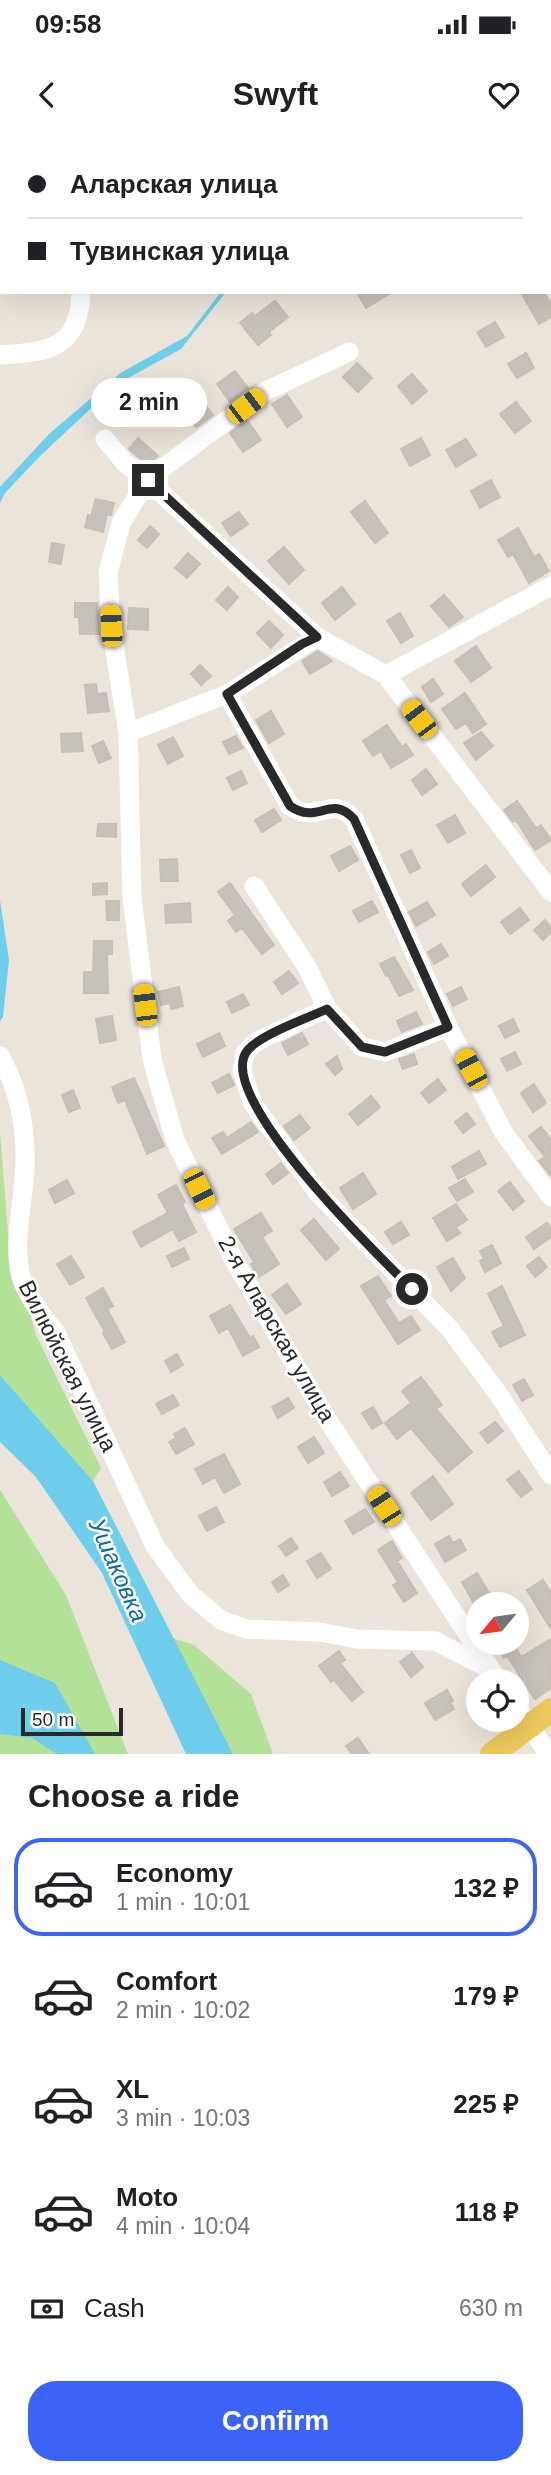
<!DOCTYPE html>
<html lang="en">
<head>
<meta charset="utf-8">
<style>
  body { margin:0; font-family:Arial,sans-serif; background:#f2f2f2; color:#202124; height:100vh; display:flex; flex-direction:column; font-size:26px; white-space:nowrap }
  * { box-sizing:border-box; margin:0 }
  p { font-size:23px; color:#757577 }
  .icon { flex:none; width:38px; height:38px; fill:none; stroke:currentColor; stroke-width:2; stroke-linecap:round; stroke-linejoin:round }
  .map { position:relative; height:1614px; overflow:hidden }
  .panel { display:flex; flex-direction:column; background:#fff; flex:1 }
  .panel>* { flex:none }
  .guide { position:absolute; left:0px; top:0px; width:551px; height:154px; box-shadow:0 7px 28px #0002; display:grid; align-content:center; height:154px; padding:0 28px; background:#fff }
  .needle { width:46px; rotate:241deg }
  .buttons { position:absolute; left:466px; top:1452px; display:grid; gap:14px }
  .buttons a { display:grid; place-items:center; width:63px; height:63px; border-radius:50%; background:#fff; box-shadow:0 7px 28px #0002; font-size:35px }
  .scale { position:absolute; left:21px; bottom:18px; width:102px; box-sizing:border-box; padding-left:7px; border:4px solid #292929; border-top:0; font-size:19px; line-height:24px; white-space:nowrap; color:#292929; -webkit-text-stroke:5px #fff; paint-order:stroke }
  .end { position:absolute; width:32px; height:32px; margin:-16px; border:9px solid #292929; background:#fff; box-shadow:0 0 0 4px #fff }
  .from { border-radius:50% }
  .bubble { position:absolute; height:49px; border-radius:24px; background:#fff; box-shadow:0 7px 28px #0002; font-size:23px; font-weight:800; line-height:49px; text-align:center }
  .car { position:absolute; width:21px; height:42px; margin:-21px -10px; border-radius:9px; box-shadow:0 0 5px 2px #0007; background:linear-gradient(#f5c518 24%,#345 0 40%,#f5c518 0 76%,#345 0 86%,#f5c518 0) }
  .guide b { display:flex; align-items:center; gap:24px; height:66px; font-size:26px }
  .guide b+b { border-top:2px solid #e0e0e0 }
  .guide i { width:18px; height:18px; background:#202124 }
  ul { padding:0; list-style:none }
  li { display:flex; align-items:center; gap:21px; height:98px; margin:0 14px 10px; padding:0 14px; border:4px solid transparent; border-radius:28px }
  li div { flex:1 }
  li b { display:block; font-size:26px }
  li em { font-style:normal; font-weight:800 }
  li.on { border-color:#3c63f7 }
  li>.icon { width:63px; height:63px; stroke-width:1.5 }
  h2 { padding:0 28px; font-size:32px; line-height:84px }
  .pay { display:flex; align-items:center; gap:18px; height:77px; padding:0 28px; font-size:26px }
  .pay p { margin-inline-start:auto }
  .button { display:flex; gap:14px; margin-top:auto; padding:14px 28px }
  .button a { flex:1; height:80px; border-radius:28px; background:#3c63f7; color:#fff; font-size:28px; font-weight:800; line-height:80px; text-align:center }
  .status { display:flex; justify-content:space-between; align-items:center; height:49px; padding:0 35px; background:#fff; direction:ltr }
  .status svg { height:19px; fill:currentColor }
  header { display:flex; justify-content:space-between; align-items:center; height:91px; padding:0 28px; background:#fff; font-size:32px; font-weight:800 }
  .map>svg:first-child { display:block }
  .green { fill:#b2e197 }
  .water { fill:#6eceec }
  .building { fill:#c6c1ba; stroke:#c6bfb4; stroke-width:2 }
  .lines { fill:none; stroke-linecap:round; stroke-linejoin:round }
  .minor { stroke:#fff; stroke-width:19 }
  .major { stroke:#eec95d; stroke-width:24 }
  .route { stroke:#292929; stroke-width:9 }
  .labels { text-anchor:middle; stroke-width:5; stroke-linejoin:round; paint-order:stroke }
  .street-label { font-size:23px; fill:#292929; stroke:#fff }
  .water-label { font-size:24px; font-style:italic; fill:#0f6b96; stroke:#fff }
</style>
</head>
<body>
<div class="status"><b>09:58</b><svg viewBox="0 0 49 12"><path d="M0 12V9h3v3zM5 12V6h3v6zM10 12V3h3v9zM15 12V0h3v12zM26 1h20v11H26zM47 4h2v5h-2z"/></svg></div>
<header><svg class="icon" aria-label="back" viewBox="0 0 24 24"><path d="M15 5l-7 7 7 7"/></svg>Swyft<svg class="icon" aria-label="heart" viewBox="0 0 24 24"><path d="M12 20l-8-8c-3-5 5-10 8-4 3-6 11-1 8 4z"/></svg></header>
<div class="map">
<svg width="551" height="1614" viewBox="0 0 551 1614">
  <rect width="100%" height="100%" fill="#ebe4db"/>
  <path class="green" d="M0 992 8 1093 36 1195 101 1328 93 1341 0 1235Z
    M0 1350 66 1455 128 1614H0Z
    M172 1498 194 1505 251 1554 273 1614H233Z"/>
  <path class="water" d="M221 152H226L181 209 117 244 40 316 5 353 0 363V347L49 294 122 232 187 196Z
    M0 760 9 820 3 877 0 881Z
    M0 1235 93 1341 233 1614H186L102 1433 36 1337 0 1302Z
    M0 1520 55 1543 95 1614H57L32 1598 0 1594Z"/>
  <path class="building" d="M357 152H392L366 168Z
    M521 152H544L551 164V177L539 184Z
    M275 161 288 177 269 192 271 195 258 205 240 183 252 173 255 176Z
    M495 182 504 197 486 207 477 192Z
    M526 213 534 228 517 238 508 224Z
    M357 223 372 238 358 252 343 237Z
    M235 231 248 248 230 262 217 244Z
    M412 234 427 251 412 264 398 246Z
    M155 251 165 263 139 284 129 272Z
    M287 255 302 277 287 287 272 264Z
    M203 262 213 275 196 287 187 275Z
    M516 262 531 281 515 293 500 274Z
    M247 280 261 300 243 312 230 293Z
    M138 298 158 316 147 325 129 309Z
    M421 298 430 315 410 326 401 309Z
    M466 299 476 315 456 327 446 310Z
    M491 340 500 357 480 368 471 351Z
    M96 359 114 363 111 375 107 374 103 392 85 387 88 375 91 376Z
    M365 361 388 393 375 403 351 372Z
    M239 372 248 384 231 396 222 383Z
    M150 386 159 394 147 408 138 400Z
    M518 388 534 417 539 414 549 431 529 443 513 414 508 417 498 400Z
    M52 403 64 405 61 424 49 422Z
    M284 407 304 430 289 444 268 421Z
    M188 413 200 424 187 438 175 428Z
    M228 447 238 457 227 470 216 460Z
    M342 447 355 464 335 480 322 463Z
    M444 455 463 477 449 487 431 466Z
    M75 463H97L99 494H80L79 477H75Z
    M129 468 148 469V490L128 489Z
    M400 473 413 496 401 503 387 481Z
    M269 481 283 495 271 508 257 493Z
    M476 506 491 528 471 542 455 521Z
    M318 511 332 521 310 534 302 521Z
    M200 525 211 536 201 545 191 534Z
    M433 539 443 554 431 562 422 547Z
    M96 544 97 554 106 553 109 571 88 573 85 545Z
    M465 553 486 584 473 593 466 583 456 589 442 569Z
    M271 571 284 594 269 603 256 580Z
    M387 585 402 607 406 604 413 615 391 628 381 611 373 616 363 601Z
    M481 592 493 606 476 620 464 603Z
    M81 593 83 611 62 612 61 594Z
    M236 596 243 608 229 614 223 602Z
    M173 597 183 616 168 624 158 605Z
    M103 601 111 618 99 623 92 606Z
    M426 629 437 644 422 655 412 640Z
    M241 631 247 643 233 650 227 638Z
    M517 661 536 688 541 685 551 700 535 710 516 680 513 682 504 670Z
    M274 669 281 680 262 692 255 680Z
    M455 675 465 693 448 703 437 685Z
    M98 684H116V697L97 696Z
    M350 706 358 720 339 731 331 716Z
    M411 710 420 728 410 733 401 715Z
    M177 719 178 741H161L160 720Z
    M486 725 495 737 471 756 462 744Z
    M107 743V754L93 755V744Z
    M230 743 274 805 262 814 242 788 236 792 228 781 235 775 218 752Z
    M106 761H119V780H107Z
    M372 761 378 772 359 782 353 771Z
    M427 762 435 775 416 786 409 772Z
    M190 763 191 782 166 783 165 765Z
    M520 768 529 780 510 794 501 782Z
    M545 780 551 788V792L543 800 534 790Z
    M94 801H112V814H107L108 853H84V832H93Z
    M441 804 448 816 434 824 428 812Z
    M394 817 413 850 399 856 388 835 386 836 380 824Z
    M289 831 298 843 282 854 274 842Z
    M179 847 183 866 171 869 170 863 161 865 158 852Z
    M461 847 467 859 453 866 447 854Z
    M243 854 249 865 232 873 227 862Z
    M416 872 422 884 402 892 397 881Z
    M112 876 116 900 100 903 96 879Z
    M513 879 519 891 505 898 499 886Z
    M219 893 225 906 203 917 197 904Z
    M302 893 308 904 288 915 282 903Z
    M515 912 521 924 507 931 501 919Z
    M414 914 417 924 403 929 399 919Z
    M337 916 342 929 335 935 326 924Z
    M229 934 234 945 218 953 212 943Z
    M134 938 164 1006 147 1014 125 960 118 963 112 947Z
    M438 939 446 950 429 963 421 953Z
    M534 944 546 963 533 972 521 953Z
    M73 950 80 968 69 972 62 955Z
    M371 956 380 967 358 985 349 974Z
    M467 973 475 984 463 993 455 982Z
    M300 975 310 988 294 1000 284 986Z
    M251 982 258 992 222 1014 212 998 223 992 227 998Z
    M541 987 551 1000V1036L539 1021 545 1017 529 996Z
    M479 1011 486 1024 458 1039 452 1027Z
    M281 1023 288 1033 273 1044 266 1034Z
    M363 1033 376 1054 353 1069 340 1048Z
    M465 1039 473 1052 457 1061 449 1048Z
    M67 1040 74 1053 55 1063 49 1050Z
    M510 1042 524 1061 513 1070 498 1051Z
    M176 1045 185 1062 182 1064 196 1092 179 1101 173 1089 141 1107 133 1092 168 1073 158 1055Z
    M456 1064 467 1080 456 1087 460 1093 447 1101 433 1078Z
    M261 1073 272 1091 262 1097 279 1124 259 1137 251 1124 254 1122 234 1089Z
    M314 1079 339 1109 326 1120 301 1090Z
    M401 1082 409 1095 393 1104 385 1092Z
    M547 1083 551 1089V1097L534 1109 526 1097Z
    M492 1105 501 1123 485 1132 480 1121 484 1119 480 1111Z
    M184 1108 189 1119 172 1127 167 1116Z
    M71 1116 84 1137 70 1145 57 1124Z
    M539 1117 547 1127 535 1137 527 1126Z
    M453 1118 465 1138 451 1151 437 1127Z
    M378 1136 391 1156 384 1160 399 1183 411 1176 420 1190 398 1204 361 1146Z
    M287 1144 301 1164 286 1174 272 1155Z
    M502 1146 525 1195 500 1207 492 1192 504 1186 488 1154Z
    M103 1148 113 1166 107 1169 125 1202 112 1209 103 1193 105 1192 86 1158Z
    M230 1165 250 1198 253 1196 259 1207 243 1216 228 1188 219 1193 210 1176Z
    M177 1214 183 1225 171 1232 165 1221Z
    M421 1237 442 1265 436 1269 472 1312 448 1332 411 1288 397 1299 385 1283 411 1263 402 1251Z
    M524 1239 533 1255 522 1261 513 1245Z
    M173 1255 179 1265 162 1274 156 1264Z
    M288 1258 294 1268 278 1278 272 1267Z
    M373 1267 382 1283 372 1289 362 1273Z
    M495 1282 503 1291 488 1303 480 1293Z
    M185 1288 194 1304 176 1314 169 1302 176 1298 174 1294Z
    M314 1297 324 1313 308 1323 298 1307Z
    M224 1314 240 1344 224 1353 215 1337 203 1344 195 1329Z
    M519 1331 532 1349 521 1357 507 1340Z
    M340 1332 349 1346 332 1356 324 1342Z
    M433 1336 453 1364 431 1380 411 1353Z
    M216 1367 224 1382 207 1391 199 1376Z
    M365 1369 374 1382 353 1394 345 1381Z
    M449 1396 453 1403 460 1399 466 1410 445 1422 435 1404Z
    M291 1398 298 1408 286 1416 279 1406Z
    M392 1401 402 1418 397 1421 417 1453 404 1462 393 1445 398 1442 378 1410Z
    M321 1413 331 1429 317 1438 307 1421Z
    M477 1433 489 1453 473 1462 462 1442Z
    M283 1435 289 1445 278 1452 272 1442Z
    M543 1440 551 1453V1489L527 1450Z
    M551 1499V1548L535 1559 507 1516 504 1518 495 1503H513L521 1517Z
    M339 1511 345 1520 340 1523 363 1552 352 1561 334 1540 331 1542 319 1526Z
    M412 1513 423 1527 411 1537 400 1522Z
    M447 1550 453 1561 450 1563 454 1569 435 1580 425 1563Z
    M358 1598 369 1614H352L346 1606Z"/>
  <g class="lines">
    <path class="minor" d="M64 0 65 2
      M531 0 532 2
      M161 2 163 0
      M550 46 551 50
      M349 212 266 251 147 340 121 383 108 433 111 486 128 593 132 758 152 919 175 1000 235 1122 327 1279 499 1542
      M0 215C49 212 79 209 81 152
      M105 299 124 322 147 340 317 497 386 535 551 752
      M386 535 551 446
      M227 554 290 666C319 686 330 653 354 679L448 887 504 993 551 1057
      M128 593 227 554 317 497
      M254 746 307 827 327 868 362 907 385 912 448 887
      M327 868 256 902 245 913 242 931 253 964 317 1052 450 1189 499 1255 551 1335
      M0 916C19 950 26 987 25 1025 24 1061 13 1098 20 1133 24 1153 44 1178 56 1193L155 1406 190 1454 221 1480 246 1489 320 1492 357 1499 435 1501 488 1528
      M516 1565 548 1614"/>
    <path class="major" d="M492 1614 551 1570"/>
  </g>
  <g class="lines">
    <path class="route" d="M148 340 317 497 302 504 227 554 290 666C319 686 330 653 354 679L448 887 385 912 362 907 327 869C308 878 259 895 247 911 213 956 380 1117 412 1149"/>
  </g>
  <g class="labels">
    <g class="street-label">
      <text transform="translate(277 1189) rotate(60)" y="8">2-я Аларская улица</text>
      <text transform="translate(68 1226) rotate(63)" y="8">Вилюйская улица</text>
    </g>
    <g class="water-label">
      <text transform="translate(118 1430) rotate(66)" y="8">Ушаковка</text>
    </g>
  </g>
</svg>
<div class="buttons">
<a><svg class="needle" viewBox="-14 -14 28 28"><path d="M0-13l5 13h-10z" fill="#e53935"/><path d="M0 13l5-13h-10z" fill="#757577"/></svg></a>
<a><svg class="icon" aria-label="locate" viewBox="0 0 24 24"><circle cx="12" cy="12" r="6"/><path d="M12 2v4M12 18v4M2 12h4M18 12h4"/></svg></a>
</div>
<div class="scale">50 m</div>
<i class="end from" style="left:412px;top:1149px"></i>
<i class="end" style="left:148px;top:340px"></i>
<div class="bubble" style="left:91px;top:238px;width:116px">2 min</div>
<i class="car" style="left:246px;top:266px;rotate:53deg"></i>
<i class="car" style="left:111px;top:486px;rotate:357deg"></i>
<i class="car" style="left:419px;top:579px;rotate:323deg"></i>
<i class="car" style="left:145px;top:865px;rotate:353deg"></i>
<i class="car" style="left:471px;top:929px;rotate:332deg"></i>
<i class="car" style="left:199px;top:1049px;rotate:154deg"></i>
<i class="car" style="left:384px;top:1366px;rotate:327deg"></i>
<div class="guide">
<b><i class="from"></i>Аларская улица</b>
<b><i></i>Тувинская улица</b>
</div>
</div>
<section class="panel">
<h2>Choose a ride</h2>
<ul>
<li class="on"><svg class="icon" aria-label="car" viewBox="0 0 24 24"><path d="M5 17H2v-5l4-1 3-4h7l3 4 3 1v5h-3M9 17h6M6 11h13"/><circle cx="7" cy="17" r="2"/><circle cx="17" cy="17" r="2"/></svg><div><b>Economy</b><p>1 min · 10:01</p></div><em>132 ₽</em></li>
<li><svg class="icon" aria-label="car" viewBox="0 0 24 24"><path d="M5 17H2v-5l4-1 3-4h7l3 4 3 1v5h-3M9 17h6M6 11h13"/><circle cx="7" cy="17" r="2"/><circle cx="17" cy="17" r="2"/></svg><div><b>Comfort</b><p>2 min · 10:02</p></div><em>179 ₽</em></li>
<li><svg class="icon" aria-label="car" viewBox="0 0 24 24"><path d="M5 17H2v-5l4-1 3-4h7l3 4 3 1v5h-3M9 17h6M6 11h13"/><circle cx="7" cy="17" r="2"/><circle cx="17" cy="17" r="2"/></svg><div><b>XL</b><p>3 min · 10:03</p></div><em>225 ₽</em></li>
<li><svg class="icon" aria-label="car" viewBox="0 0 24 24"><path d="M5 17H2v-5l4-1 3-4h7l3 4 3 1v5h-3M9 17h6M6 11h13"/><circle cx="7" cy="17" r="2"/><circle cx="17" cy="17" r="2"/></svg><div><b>Moto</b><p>4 min · 10:04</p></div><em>118 ₽</em></li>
</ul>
<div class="pay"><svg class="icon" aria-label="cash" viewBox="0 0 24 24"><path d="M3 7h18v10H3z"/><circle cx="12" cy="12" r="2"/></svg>Cash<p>630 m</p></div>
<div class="button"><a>Confirm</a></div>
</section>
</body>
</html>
